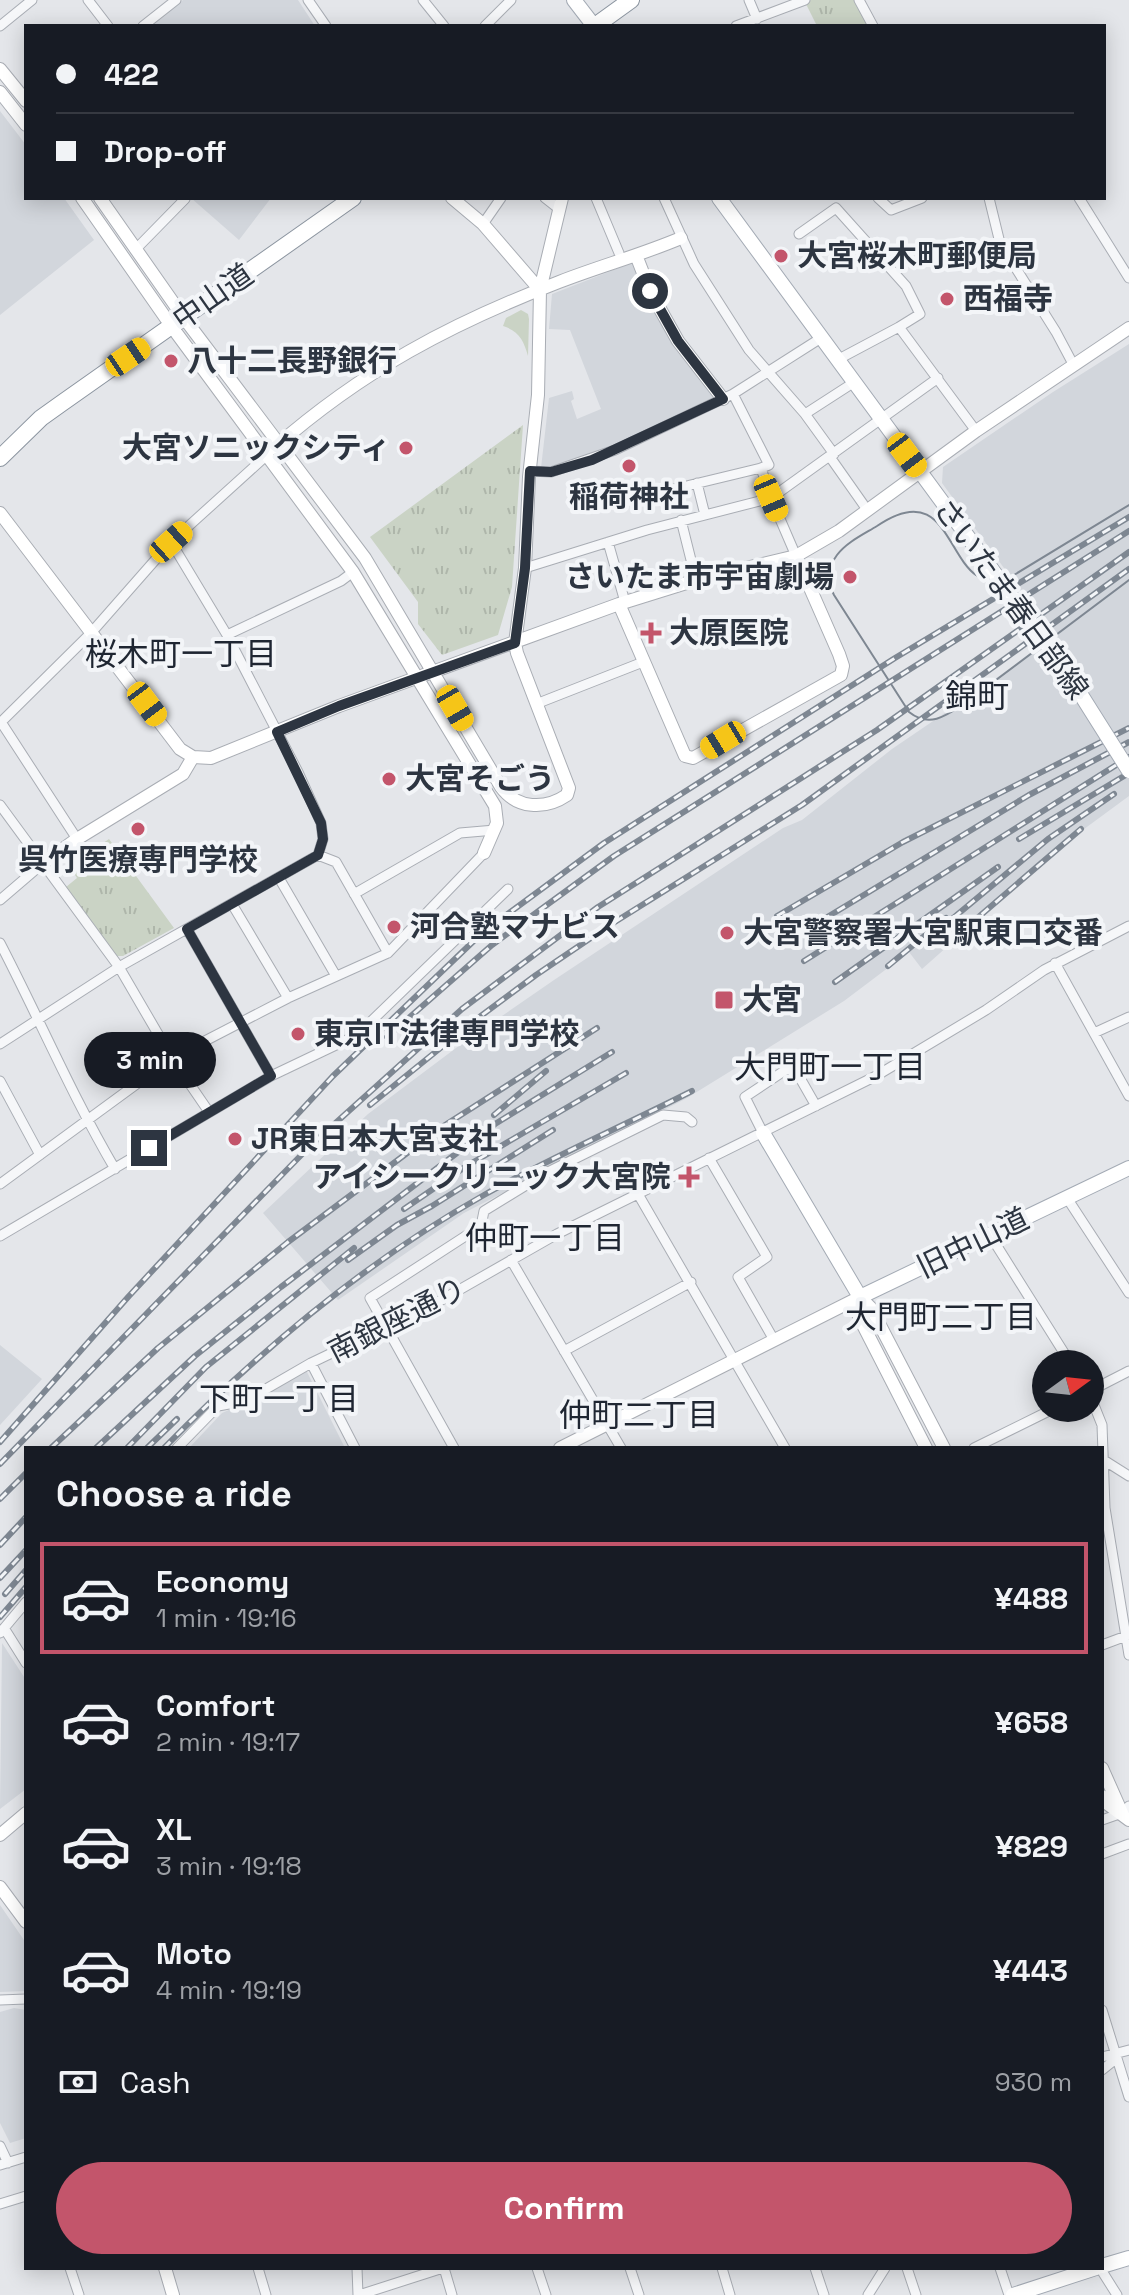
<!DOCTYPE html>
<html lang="en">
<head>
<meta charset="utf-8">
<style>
  body { margin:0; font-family:"Space Grotesk","Noto Sans JP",sans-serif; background:#242831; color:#f1f3f6; height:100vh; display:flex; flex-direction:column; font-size:30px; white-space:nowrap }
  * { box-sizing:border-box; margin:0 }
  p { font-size:26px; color:#9ea1a6 }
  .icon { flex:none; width:44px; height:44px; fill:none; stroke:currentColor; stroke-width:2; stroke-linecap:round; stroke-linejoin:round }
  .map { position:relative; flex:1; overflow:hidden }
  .details { position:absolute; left:24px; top:1446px; width:1080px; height:824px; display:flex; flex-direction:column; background:#171b24; border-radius:0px; box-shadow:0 4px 20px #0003 }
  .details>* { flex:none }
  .top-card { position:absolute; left:24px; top:24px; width:1082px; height:176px; border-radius:0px; box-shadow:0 4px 20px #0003; display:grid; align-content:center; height:176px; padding:0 32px; background:#171b24 }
  .needle { width:52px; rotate:75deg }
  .buttons { position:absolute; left:1032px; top:1350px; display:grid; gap:16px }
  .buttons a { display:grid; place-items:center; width:72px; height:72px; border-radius:50%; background:#171b24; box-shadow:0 4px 20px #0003; font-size:40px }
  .end { position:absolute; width:36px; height:36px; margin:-18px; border:10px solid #2d3541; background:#fff; box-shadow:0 0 0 4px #fff }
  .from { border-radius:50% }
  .bubble { position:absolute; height:56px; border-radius:28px; background:#171b24; box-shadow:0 4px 20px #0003; font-size:26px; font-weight:600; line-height:56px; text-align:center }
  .car { position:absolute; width:24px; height:48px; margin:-24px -12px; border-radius:10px; box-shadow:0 0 6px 2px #0007; background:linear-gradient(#f5c518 24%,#345 0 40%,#f5c518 0 76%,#345 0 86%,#f5c518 0) }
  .top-card b { display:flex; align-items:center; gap:28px; height:76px; font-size:30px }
  .top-card b+b { border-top:2px solid #363941 }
  .top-card i { width:20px; height:20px; background:#f1f3f6 }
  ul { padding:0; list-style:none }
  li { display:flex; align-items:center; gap:24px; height:112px; margin:0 16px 12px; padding:0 16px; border:4px solid transparent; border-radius:0px }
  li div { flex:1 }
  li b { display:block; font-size:30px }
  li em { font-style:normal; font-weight:600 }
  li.current { border-color:#c3556b }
  li>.icon { width:72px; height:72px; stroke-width:1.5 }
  h2 { padding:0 32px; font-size:36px; line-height:96px }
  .pay { display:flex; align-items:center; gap:20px; height:88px; padding:0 32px; font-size:30px }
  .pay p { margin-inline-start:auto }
  .action { display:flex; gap:16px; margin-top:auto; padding:16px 32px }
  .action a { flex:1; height:92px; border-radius:48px; background:#c3556b; color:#fff; font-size:32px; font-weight:600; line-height:92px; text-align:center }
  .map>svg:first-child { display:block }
  .built { fill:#d2d6dc }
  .grass { fill:url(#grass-tufts) }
  .garden { fill:#cad3c5 }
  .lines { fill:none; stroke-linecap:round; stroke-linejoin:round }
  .street-casing { stroke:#a9adb4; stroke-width:11 }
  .secondary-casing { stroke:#a9adb4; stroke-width:14 }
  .primary-casing { stroke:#a4abb5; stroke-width:16 }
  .highway-casing { stroke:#8c95a0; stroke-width:18 }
  .street { stroke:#f6f7f9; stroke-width:9 }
  .secondary { stroke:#fff; stroke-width:12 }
  .primary { stroke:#fff; stroke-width:14 }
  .highway { stroke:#fff; stroke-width:16 }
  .tram { stroke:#7e8792; stroke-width:2 }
  .rail-casing { stroke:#7e8792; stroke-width:6 }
  .rail { stroke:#f3f5f8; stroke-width:3; stroke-dasharray:9; stroke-linecap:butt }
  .primary-bridge-casing { stroke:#a4abb5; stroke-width:16; stroke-linecap:butt }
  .primary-bridge { stroke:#fff; stroke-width:14 }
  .route { stroke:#2d3541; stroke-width:10 }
  .poi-dot { fill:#c3556b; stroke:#f3f5f8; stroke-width:3 }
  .labels { text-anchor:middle; stroke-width:8; stroke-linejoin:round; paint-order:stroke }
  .poi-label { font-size:30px; font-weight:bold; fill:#2d3541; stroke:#f3f5f8; text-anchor:start }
  .street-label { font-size:30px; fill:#2d3541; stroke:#f3f5f8 }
  .neighbourhood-label { font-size:32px; fill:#1f2632; stroke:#f3f5f8 }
</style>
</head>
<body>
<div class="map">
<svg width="1129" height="2295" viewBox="0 0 1129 2295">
  <defs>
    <pattern id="grass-tufts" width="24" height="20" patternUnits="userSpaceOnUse" patternTransform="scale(2)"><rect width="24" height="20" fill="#cad3c5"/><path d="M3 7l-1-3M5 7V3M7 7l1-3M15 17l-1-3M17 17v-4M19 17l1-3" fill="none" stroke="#aeb6aa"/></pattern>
  </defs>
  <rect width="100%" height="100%" fill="#e4e6ea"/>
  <path class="built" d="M183 0H298L315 26H149Z
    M0 111 26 145V198H64L94 240 0 315Z
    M191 198H271L239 240Z
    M634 262 663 327 716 399 619 446 551 469 541 468 549 398 572 391 574 399 571 401 577 419 601 409 570 330 549 329 552 294Z
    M1129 344V796L1061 846 922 969 909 952 844 1001 687 1098 464 1213 338 1300 263 1213 368 1114 460 1045 554 980 783 828 802 820 892 749 1055 638 942 483 943 467 1053 392Z
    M0 1345 42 1379 0 1425Z
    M306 1370 345 1448H189L222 1413 267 1393Z
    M2 1643 26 1680V1789L0 1809Z
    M0 1905 26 1943V1991L0 1992Z
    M14 2008 26 2010V2138L10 2143 0 2123V2012Z"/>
  <path class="grass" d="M811 0H857L869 23 863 26H817L805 2Z
    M523 425 512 587 498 635 442 655 418 624V602L370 537Z
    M109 839 174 928 123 956H117L66 887 77 878 69 866Z"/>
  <path class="garden" d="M521 310 528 314 529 319 528 356C524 341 519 331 503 326L506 318Z"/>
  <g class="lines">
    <g class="street-casing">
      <path id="street" d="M88 0 108 26
        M308 0 326 26
        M423 0 444 26
        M749 0 757 19
        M859 0 873 26
        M0 26 32 0
        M143 26 176 0
        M485 26 511 0
        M736 26 805 0
        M545 198 559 209
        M596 198 619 253
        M664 198 694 264 749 350 805 414 834 454
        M878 198 891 210 922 198
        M989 198 1000 243 1056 332 1073 364
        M1079 198 1129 278
        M483 224 501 198
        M799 234 836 208 906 286 920 314 899 327 976 431
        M135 250 185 199
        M837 360 899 327
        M805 414 853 383
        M830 457 868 511
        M530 471 551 472 615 450 733 394 821 338
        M697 483 705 515
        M624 501 761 468
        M681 520 696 580
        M171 542 227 635 298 772 321 823 323 839 318 855
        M608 542 625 602
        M796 556 771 498 938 378
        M525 568 647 530 771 498 761 468 769 465 733 394
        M227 635 341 581 353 572
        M536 704 643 662
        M1 722 77 839
        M0 723 91 633 171 542 266 456
        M0 805 119 967 172 1058 209 1112
        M279 878 336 976
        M354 894 460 833 495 830
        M0 900 42 864
        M232 904 288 998
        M187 929 271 1076
        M0 943C39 1018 72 1096 115 1169
        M1055 963 1129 1096
        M1094 1033 1129 1017
        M0 1044 119 967 318 855 336 862 388 953
        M0 1081 40 1155
        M763 1133 745 1097 787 1069 796 1071 816 1106
        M709 1158 767 1257 738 1277 774 1340
        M0 1184 172 1058 288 998 388 953 484 853
        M638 1194 785 1448
        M1067 1198 1129 1293
        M990 1235 1071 1364
        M0 1236 271 1076 357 1035 508 889
        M511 1260 621 1448
        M564 1351 691 1282
        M311 1363 355 1448
        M1090 1391 1129 1371
        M1090 1395 1102 1425 1105 1508 1129 1655
        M177 1448 218 1406 245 1401 311 1363 438 1302 557 1234 876 1076 986 1010 1044 970 1129 926
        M454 1448 370 1298 481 1226 484 1211 546 1173 663 1115 686 1117 692 1122
        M974 1448 1055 1408
        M1102 1459 1129 1476
        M4 1628 26 1663
        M0 1633 26 1602
        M1102 1645 1129 1635
        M1102 1820 1122 1813 1129 1806
        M1102 1854 1129 1844
        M0 2000 26 1999
        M1102 2010 1129 2097
        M1102 2057 1129 2050
        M1102 2070 1117 2058
        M0 2146 8 2163
        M0 2165 26 2157
        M0 2204 26 2196
        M70 2268 79 2295
        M258 2268 266 2295
        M357 2268 358 2295
        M444 2268 452 2295
        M537 2268 546 2295
        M630 2268 639 2295
        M722 2268 730 2295
        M815 2268 824 2295
        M907 2268 916 2295
        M1000 2268 1009 2295
        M1100 2268 1117 2295
        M359 2295 443 2268
        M868 2295 885 2268"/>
    </g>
    <g class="secondary-casing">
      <path id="secondary" d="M0 69 26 101
        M0 92 26 125
        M82 198 172 327 353 572 495 806 497 823 484 853
        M100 198 184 318 365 558 501 787C517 809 545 810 567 795L569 788 517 653 515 643 525 568 529 477 538 395 540 290 562 198
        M452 198 483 224 540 290
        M636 255 650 291 678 341 723 399
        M274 448C363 370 450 324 559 282 600 266 641 255 681 238
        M0 513 180 749 193 757 211 758 339 706 619 604 696 580 796 556 839 531 976 431 1129 328
        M619 604 685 756 693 758 841 675 843 666 839 654 796 556
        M42 864 77 839 183 774 193 757
        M860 1297 871 1308 944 1448
        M860 1297 858 1314 862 1323 926 1448
        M560 1448 860 1297
        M1102 1768 1122 1813
        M1102 1796 1106 1803 1129 1820
        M0 1835 26 1813
        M0 1887 26 1922
        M165 2268 173 2295"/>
    </g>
    <g class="primary-casing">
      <path id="primary" d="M574 0 594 26
        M719 198 1004 586
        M763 1133 860 1297 1129 1168
        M1102 2266 1129 2258
        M1013 2295 1096 2268"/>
    </g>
    <g class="highway-casing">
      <path id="highway" d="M595 26 631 0
        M0 458 41 418 62 403 353 198"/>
    </g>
    <use href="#street" class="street"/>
    <use href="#secondary" class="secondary"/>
    <use href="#primary" class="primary"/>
    <use href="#highway" class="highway"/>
    <path class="tram" d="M1129 505 1014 575C942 610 963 467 877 526 864 534 847 542 837 555 828 567 827 582 834 595L909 712C929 728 946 716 964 704L1129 580"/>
    <g class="rail-casing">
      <path id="rail" d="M1019 839 1129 773
        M777 916 903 842 1129 728
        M968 926 1081 829
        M940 929 1048 839 1114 794
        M791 939 1029 795 1129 742
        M804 961 1129 757
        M888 966 946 918
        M835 982 998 867
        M387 1037 492 945 614 856 1129 531
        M370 1105 470 1024 536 975 610 925 802 805 1129 569
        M494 1115 546 1071
        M404 1209 465 1167 626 1073
        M348 1260 397 1225 432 1206 553 1130
        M0 1442 129 1296 333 1076 482 933 604 843 895 658 1129 517
        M51 1448 158 1348 288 1242 442 1127 597 1028
        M96 1448 195 1356 281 1287 495 1124 612 1052
        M127 1448 206 1367 354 1248
        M147 1448 177 1419
        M164 1448C259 1351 365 1262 484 1195 552 1157 623 1126 692 1091
        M0 1464 310 1146 462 1009 598 907 877 730 1129 552
        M0 1499 26 1473
        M0 1545 26 1517
        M0 1578 26 1550
        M5 1594 26 1570
        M0 1617 26 1587"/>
    </g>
    <use href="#rail" class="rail"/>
    <g class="primary-bridge-casing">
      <path id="primary-bridge" d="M1004 586 1066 671 1129 771"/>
    </g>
    <use href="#primary-bridge" class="primary-bridge"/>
  </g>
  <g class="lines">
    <path class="route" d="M149 1148 271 1076 187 929 318 855 323 839 321 823 277 732 339 706 515 643 525 568 530 471 551 472 592 460 723 399 678 341 650 291"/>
  </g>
  <g class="poi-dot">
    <circle cx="781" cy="256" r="8"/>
    <circle cx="947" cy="299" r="8"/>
    <circle cx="171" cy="361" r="8"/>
    <circle cx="406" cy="448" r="8"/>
    <circle cx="629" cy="466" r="8"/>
    <circle cx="850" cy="577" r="8"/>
    <path d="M647 621h8v8h8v8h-8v8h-8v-8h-8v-8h8z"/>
    <circle cx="389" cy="779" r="8"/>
    <circle cx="138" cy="829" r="8"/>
    <circle cx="394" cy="927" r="8"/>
    <circle cx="727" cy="933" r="8"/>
    <rect x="714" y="990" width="20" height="20" rx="4"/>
    <circle cx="298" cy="1034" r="8"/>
    <circle cx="235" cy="1139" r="8"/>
    <path d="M685 1165h8v8h8v8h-8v8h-8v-8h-8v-8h8z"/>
  </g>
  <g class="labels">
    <g class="poi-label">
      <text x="797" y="266">大宮桜木町郵便局</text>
      <text x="963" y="309">西福寺</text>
      <text x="187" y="371">八十二長野銀行</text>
      <text x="390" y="458" text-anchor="end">大宮ソニックシティ</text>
      <text x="629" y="507" text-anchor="middle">稲荷神社</text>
      <text x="834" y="587" text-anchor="end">さいたま市宇宙劇場</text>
      <text x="669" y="643">大原医院</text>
      <text x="405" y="789">大宮そごう</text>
      <text x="138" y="870" text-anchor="middle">呉竹医療専門学校</text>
      <text x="410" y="937">河合塾マナビス</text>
      <text x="743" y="943">大宮警察署大宮駅東口交番</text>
      <text x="742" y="1010">大宮</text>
      <text x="314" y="1044">東京IT法律専門学校</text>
      <text x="251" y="1149">JR東日本大宮支社</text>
      <text x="671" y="1187" text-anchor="end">アイシークリニック大宮院</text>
    </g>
    <g class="street-label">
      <text transform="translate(213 297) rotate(-35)" y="10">中山道</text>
      <text transform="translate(1011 599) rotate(54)" y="10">さいたま春日部線</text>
      <text transform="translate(973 1243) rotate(-26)" y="10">旧中山道</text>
      <text transform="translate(397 1320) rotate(-27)" y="10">南銀座通り</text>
    </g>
    <g class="neighbourhood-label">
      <text x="181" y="665">桜木町一丁目</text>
      <text x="977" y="707">錦町</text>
      <text x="830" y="1078">大門町一丁目</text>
      <text x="545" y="1249">仲町一丁目</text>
      <text x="941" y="1328">大門町二丁目</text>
      <text x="279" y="1410">下町一丁目</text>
      <text x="639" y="1426">仲町二丁目</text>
    </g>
  </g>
</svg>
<div class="buttons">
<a><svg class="needle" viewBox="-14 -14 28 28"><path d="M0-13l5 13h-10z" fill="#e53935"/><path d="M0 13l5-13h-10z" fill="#9ea1a6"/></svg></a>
</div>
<i class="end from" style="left:650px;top:291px"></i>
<i class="end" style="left:149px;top:1148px"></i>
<div class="bubble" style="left:84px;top:1032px;width:132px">3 min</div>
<i class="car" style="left:128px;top:357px;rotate:56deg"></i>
<i class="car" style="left:907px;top:455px;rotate:143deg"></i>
<i class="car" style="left:771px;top:498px;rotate:157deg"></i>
<i class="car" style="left:171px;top:542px;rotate:48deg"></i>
<i class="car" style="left:147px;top:704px;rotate:143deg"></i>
<i class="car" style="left:455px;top:708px;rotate:150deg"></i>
<i class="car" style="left:723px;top:740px;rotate:239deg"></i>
<div class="top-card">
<b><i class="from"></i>422</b>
<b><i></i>Drop-off</b>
</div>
<section class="details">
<h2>Choose a ride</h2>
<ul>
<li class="current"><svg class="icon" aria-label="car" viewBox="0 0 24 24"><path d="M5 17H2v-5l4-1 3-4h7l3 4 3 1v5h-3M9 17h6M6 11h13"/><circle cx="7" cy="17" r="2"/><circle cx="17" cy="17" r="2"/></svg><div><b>Economy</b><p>1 min · 19:16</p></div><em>¥488</em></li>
<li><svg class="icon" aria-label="car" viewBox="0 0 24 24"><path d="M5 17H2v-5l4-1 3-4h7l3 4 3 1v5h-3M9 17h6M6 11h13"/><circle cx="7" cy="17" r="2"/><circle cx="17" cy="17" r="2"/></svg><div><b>Comfort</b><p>2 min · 19:17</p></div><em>¥658</em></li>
<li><svg class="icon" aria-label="car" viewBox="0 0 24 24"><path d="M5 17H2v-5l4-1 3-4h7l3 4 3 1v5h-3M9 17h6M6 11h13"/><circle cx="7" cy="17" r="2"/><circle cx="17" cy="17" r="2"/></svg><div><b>XL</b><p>3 min · 19:18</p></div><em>¥829</em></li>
<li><svg class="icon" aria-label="car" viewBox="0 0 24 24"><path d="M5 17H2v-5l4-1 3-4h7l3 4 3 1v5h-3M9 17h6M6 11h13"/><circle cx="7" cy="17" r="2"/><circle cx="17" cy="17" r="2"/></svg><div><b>Moto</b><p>4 min · 19:19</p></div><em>¥443</em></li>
</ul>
<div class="pay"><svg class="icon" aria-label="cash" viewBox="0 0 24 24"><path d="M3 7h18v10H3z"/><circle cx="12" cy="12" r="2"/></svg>Cash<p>930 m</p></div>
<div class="action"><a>Confirm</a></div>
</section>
</div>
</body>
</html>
